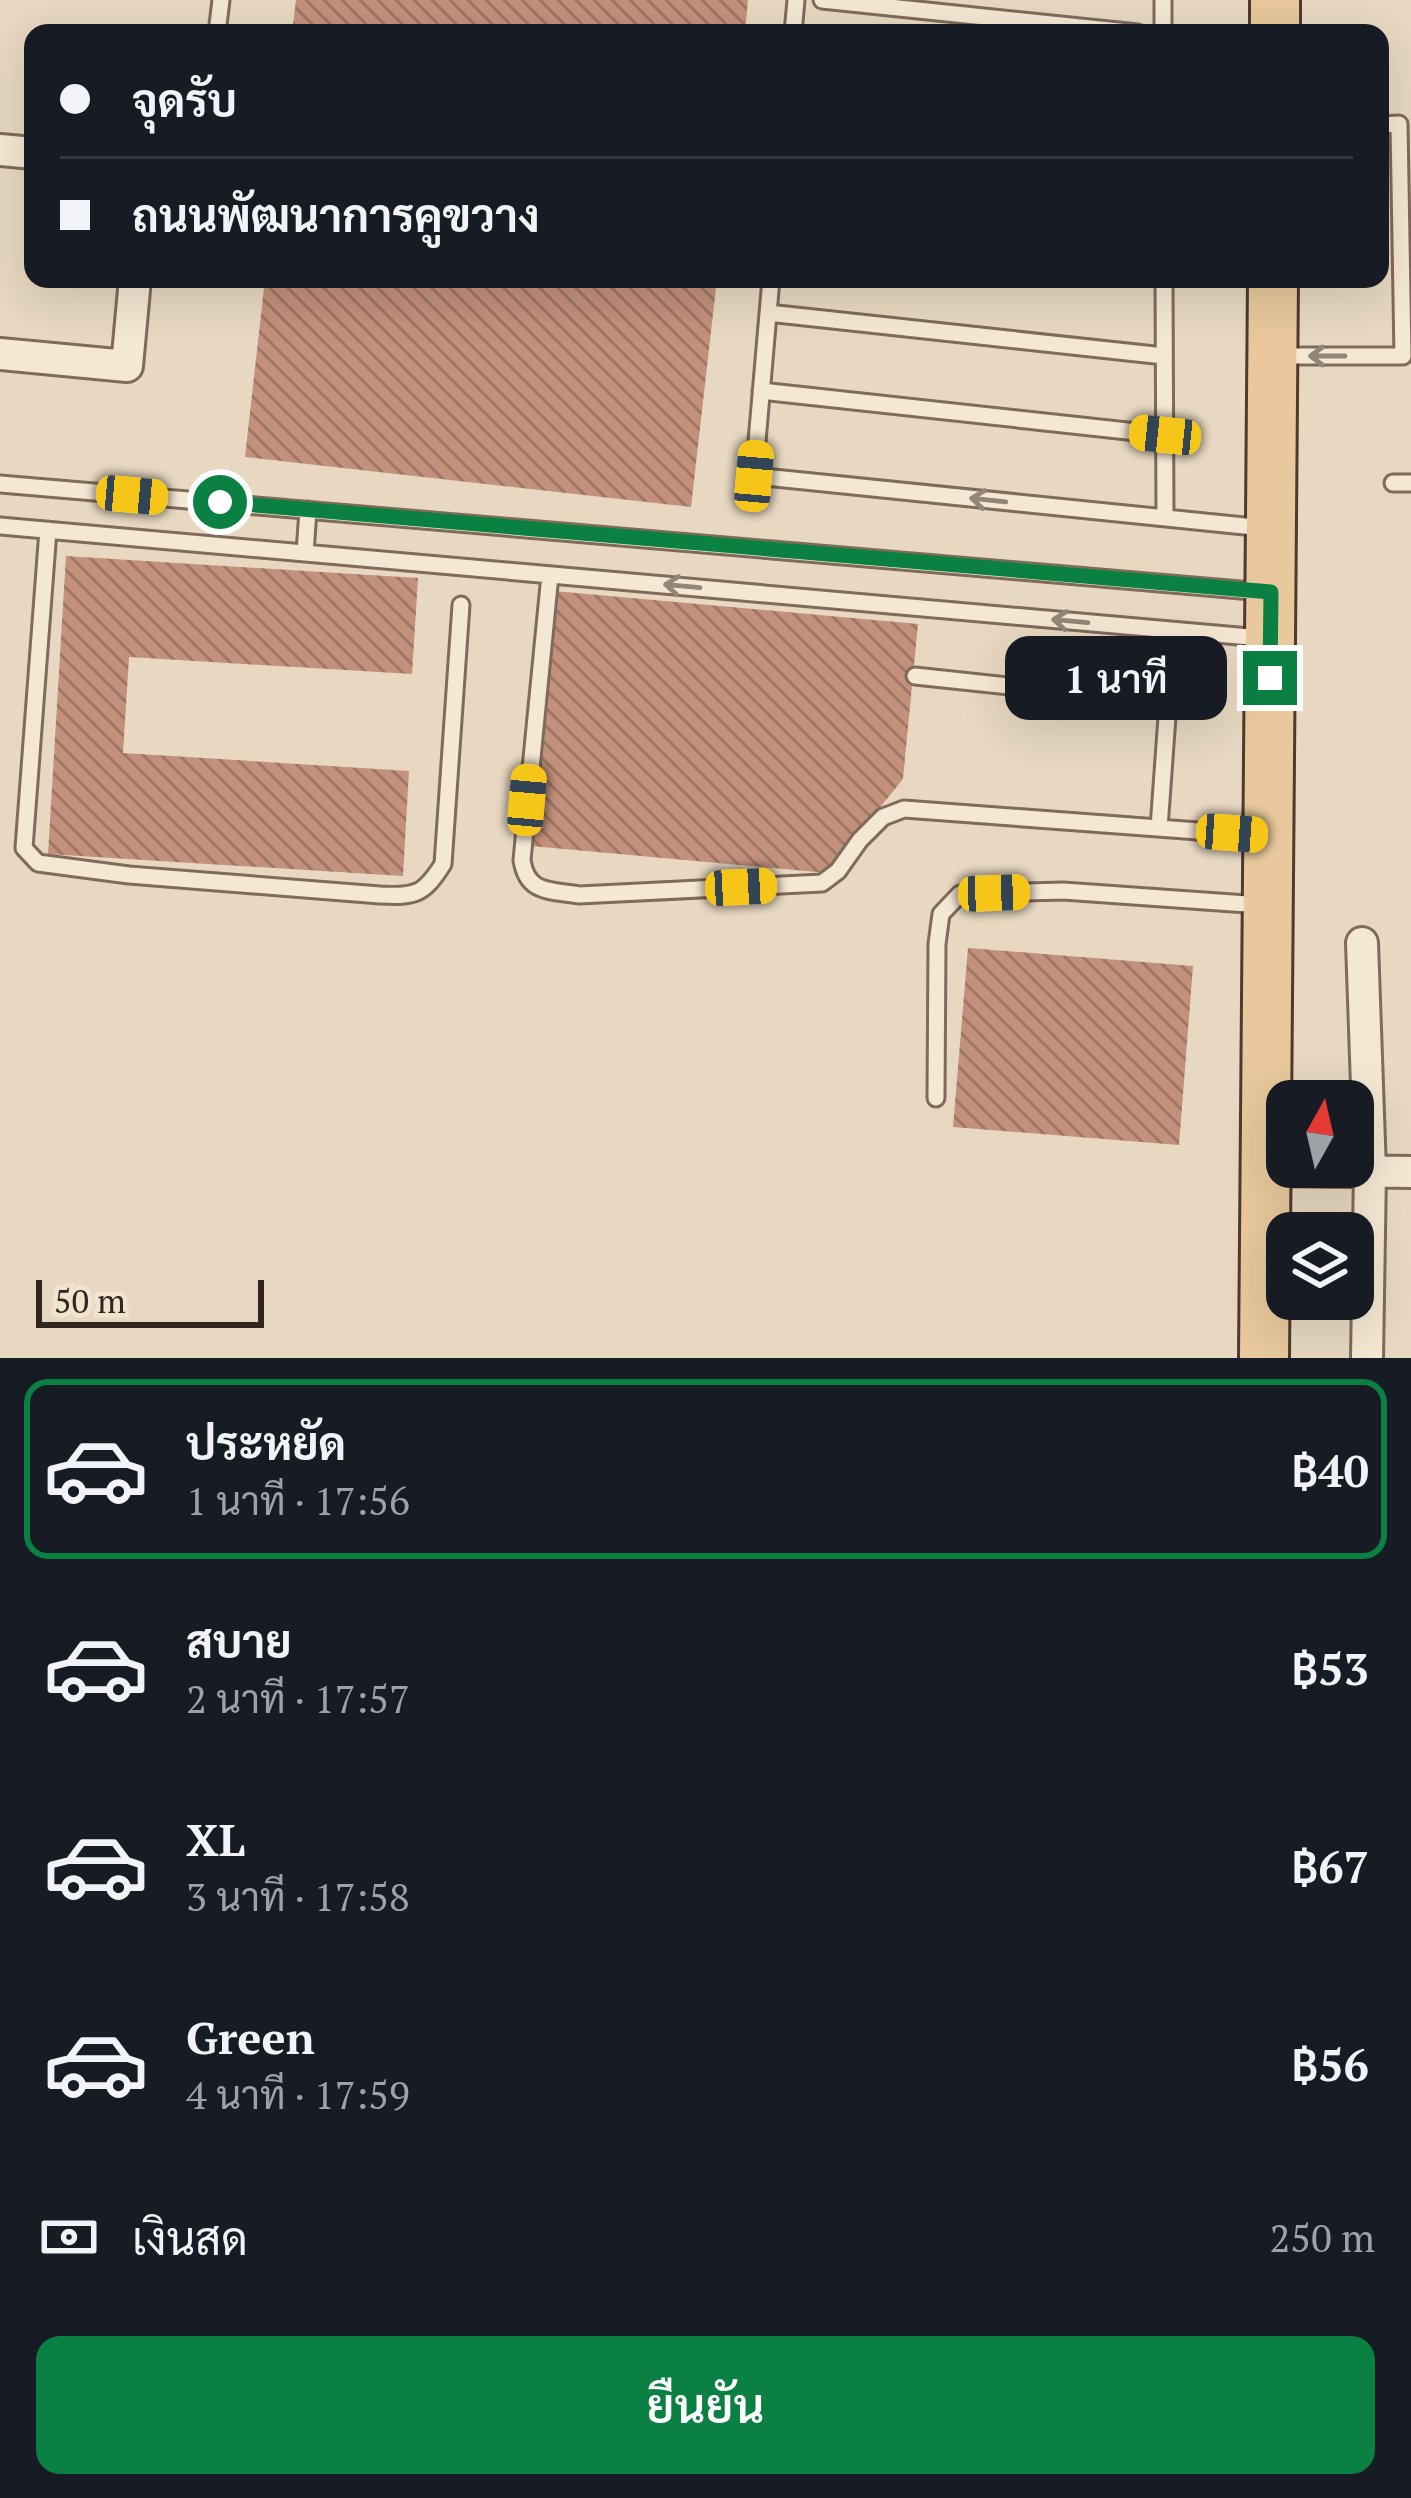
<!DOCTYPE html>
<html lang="th">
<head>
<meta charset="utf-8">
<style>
  body { margin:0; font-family:"PT Serif",Sarabun,serif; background:#242831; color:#f1f3f6; height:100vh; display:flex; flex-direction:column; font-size:45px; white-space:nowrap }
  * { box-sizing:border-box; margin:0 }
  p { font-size:39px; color:#9ea1a6 }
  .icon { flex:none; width:66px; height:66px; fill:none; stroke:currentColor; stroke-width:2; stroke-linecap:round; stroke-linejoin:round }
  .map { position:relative; height:1358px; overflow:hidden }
  .panel { display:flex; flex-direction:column; background:#171b24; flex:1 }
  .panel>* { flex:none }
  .top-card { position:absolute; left:24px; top:24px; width:1365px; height:264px; border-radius:24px; box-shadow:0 12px 48px #0002; display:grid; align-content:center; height:264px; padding:0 36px; background:#171b24 }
  .needle { width:78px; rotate:8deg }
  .fabs { position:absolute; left:1266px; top:1080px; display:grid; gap:24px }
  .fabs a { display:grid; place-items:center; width:108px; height:108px; border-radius:24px; background:#171b24; box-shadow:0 12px 48px #0002; font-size:60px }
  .scale { position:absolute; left:36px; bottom:30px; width:228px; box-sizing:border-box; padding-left:12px; border:6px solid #31251d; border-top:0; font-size:33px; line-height:42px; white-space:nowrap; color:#31251d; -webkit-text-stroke:9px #f1e3d0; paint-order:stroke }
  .end { position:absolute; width:54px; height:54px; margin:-27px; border:15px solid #0b8043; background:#fff; box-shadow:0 0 0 6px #fff }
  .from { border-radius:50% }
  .bubble { position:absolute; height:84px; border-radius:24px; background:#171b24; box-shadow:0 12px 48px #0002; font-size:39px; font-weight:600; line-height:84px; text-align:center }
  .car { position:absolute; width:36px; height:72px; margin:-36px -18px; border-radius:15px; box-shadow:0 0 9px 3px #0007; background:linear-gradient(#f5c518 24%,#345 0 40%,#f5c518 0 76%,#345 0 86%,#f5c518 0) }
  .top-card b { display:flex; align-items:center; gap:42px; height:114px; font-size:45px }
  .top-card b+b { border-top:3px solid #363941 }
  .top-card i { width:30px; height:30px; background:#f1f3f6 }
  ul { padding:21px 0 0; list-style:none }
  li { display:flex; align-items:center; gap:36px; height:180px; margin:0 24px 18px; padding:0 12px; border:6px solid transparent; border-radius:24px }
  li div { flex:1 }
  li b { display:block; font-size:45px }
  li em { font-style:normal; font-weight:600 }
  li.selected { border-color:#0b8043 }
  li>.icon { width:108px; height:108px; stroke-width:1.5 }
  .pay { display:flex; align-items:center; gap:30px; height:132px; padding:0 36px; font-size:45px }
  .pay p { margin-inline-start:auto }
  .primary-button { display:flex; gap:24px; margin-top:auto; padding:24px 36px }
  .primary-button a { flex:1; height:138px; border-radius:24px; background:#0b8043; color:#fff; font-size:48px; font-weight:600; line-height:138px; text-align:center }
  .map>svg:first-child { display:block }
  .building { fill:url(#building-back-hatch) }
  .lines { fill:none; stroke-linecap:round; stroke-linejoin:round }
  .lane-casing { stroke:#806a5b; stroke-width:21 }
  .street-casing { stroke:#806a5b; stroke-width:36 }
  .primary-casing { stroke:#4e3a2f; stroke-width:54 }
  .lane { stroke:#f4e7d3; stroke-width:15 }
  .street { stroke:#f4e7d3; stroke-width:30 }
  .primary { stroke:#e8c89c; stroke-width:48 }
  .oneway { stroke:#928678 }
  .route { stroke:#0b8043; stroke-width:15 }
</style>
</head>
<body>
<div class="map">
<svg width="1411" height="1358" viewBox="0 0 1411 1358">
  <defs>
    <pattern id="building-back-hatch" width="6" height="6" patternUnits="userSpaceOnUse" patternTransform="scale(3)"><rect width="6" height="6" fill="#c3907b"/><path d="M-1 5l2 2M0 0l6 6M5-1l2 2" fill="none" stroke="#9f7564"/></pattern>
  </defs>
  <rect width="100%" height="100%" fill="#e8d8c1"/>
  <path class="building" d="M296 0H748L745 33H292Z
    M265 279H717L691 507 245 457Z
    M66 556 418 578 412 674 129 657 123 753 409 771 403 876 48 854Z
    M554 591 918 624 903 779 827 873 531 846Z
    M968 948 1193 966 1179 1145 953 1127Z"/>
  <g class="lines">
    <g class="lane-casing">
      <path id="lane" d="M822 0 1138 33
        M1163 0V33
        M217 33 221 0
        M793 33 796 0
        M771 279 754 476 1264 528
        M1164 279 1165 517
        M768 313 1164 356
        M1279 356H1403L1399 124 1380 125
        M761 391 1164 435
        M1393 483H1411
        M0 484 1264 592
        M0 526 1261 638
        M48 530 24 848 38 863 129 875 380 895C416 897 424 894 443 864L461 605
        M305 553 308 510
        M550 575 522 860C527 894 550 890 579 895L822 883 838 871 860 840 883 817 904 809 1265 836
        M915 676 1168 703 1159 828
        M936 1098 937 944 941 914 960 894 1063 891 1261 905"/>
    </g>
    <g class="street-casing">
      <path id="street" d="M0 150 33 153
        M0 354 127 366 135 279
        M1362 943 1370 1171 1367 1358
        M1264 1170 1411 1172"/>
    </g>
    <g class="primary-casing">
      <path id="primary" d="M1275 33V0
        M1264 1358 1273 279"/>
    </g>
    <use href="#lane" class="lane"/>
    <use href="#street" class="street"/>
    <use href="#primary" class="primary"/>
  </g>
  <defs><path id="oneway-shaft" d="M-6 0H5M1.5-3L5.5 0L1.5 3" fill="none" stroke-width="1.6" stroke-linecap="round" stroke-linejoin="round" transform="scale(3)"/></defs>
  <g class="oneway">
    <use href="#oneway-shaft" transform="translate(1327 356) rotate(180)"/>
    <use href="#oneway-shaft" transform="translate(988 500) rotate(-174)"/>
    <use href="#oneway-shaft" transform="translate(682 586) rotate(-175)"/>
    <use href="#oneway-shaft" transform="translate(1070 621) rotate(-175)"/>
  </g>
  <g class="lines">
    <path class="route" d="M220 502 1271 592 1270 678"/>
  </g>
</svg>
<div class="fabs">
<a><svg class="needle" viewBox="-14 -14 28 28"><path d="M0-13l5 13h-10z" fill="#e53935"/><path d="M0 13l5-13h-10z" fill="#9ea1a6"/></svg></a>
<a><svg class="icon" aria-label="layers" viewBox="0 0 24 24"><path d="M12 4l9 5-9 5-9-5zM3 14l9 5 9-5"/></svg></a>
</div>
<div class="scale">50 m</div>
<i class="end from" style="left:220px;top:502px"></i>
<i class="end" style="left:1270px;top:678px"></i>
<div class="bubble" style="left:1005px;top:636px;width:222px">1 นาที</div>
<i class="car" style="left:1165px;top:435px;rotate:276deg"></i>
<i class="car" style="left:754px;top:476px;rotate:5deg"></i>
<i class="car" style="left:132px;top:495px;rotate:95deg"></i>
<i class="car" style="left:527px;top:800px;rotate:5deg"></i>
<i class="car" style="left:1232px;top:833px;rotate:94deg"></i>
<i class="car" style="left:741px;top:887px;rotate:87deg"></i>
<i class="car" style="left:994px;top:893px;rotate:88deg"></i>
<div class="top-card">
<b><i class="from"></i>จุดรับ</b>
<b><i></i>ถนนพัฒนาการคูขวาง</b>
</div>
</div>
<section class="panel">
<ul>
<li class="selected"><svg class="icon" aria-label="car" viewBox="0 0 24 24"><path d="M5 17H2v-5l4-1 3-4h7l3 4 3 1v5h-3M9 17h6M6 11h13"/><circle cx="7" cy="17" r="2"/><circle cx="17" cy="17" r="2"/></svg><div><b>ประหยัด</b><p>1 นาที · 17:56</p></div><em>฿40</em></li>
<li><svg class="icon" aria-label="car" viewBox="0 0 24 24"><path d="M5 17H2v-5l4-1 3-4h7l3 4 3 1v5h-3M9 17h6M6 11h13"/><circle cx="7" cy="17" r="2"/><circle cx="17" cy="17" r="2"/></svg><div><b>สบาย</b><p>2 นาที · 17:57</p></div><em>฿53</em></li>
<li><svg class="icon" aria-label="car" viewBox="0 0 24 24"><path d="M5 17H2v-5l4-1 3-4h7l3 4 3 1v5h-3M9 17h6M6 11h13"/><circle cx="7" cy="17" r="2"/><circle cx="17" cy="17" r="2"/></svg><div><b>XL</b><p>3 นาที · 17:58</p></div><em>฿67</em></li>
<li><svg class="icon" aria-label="car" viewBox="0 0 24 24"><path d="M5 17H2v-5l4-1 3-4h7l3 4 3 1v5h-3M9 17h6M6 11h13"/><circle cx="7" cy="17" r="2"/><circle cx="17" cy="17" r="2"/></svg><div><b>Green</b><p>4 นาที · 17:59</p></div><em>฿56</em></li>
</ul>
<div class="pay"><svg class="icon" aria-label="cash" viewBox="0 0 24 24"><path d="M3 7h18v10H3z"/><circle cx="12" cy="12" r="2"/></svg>เงินสด<p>250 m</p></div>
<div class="primary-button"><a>ยืนยัน</a></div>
</section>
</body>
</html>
